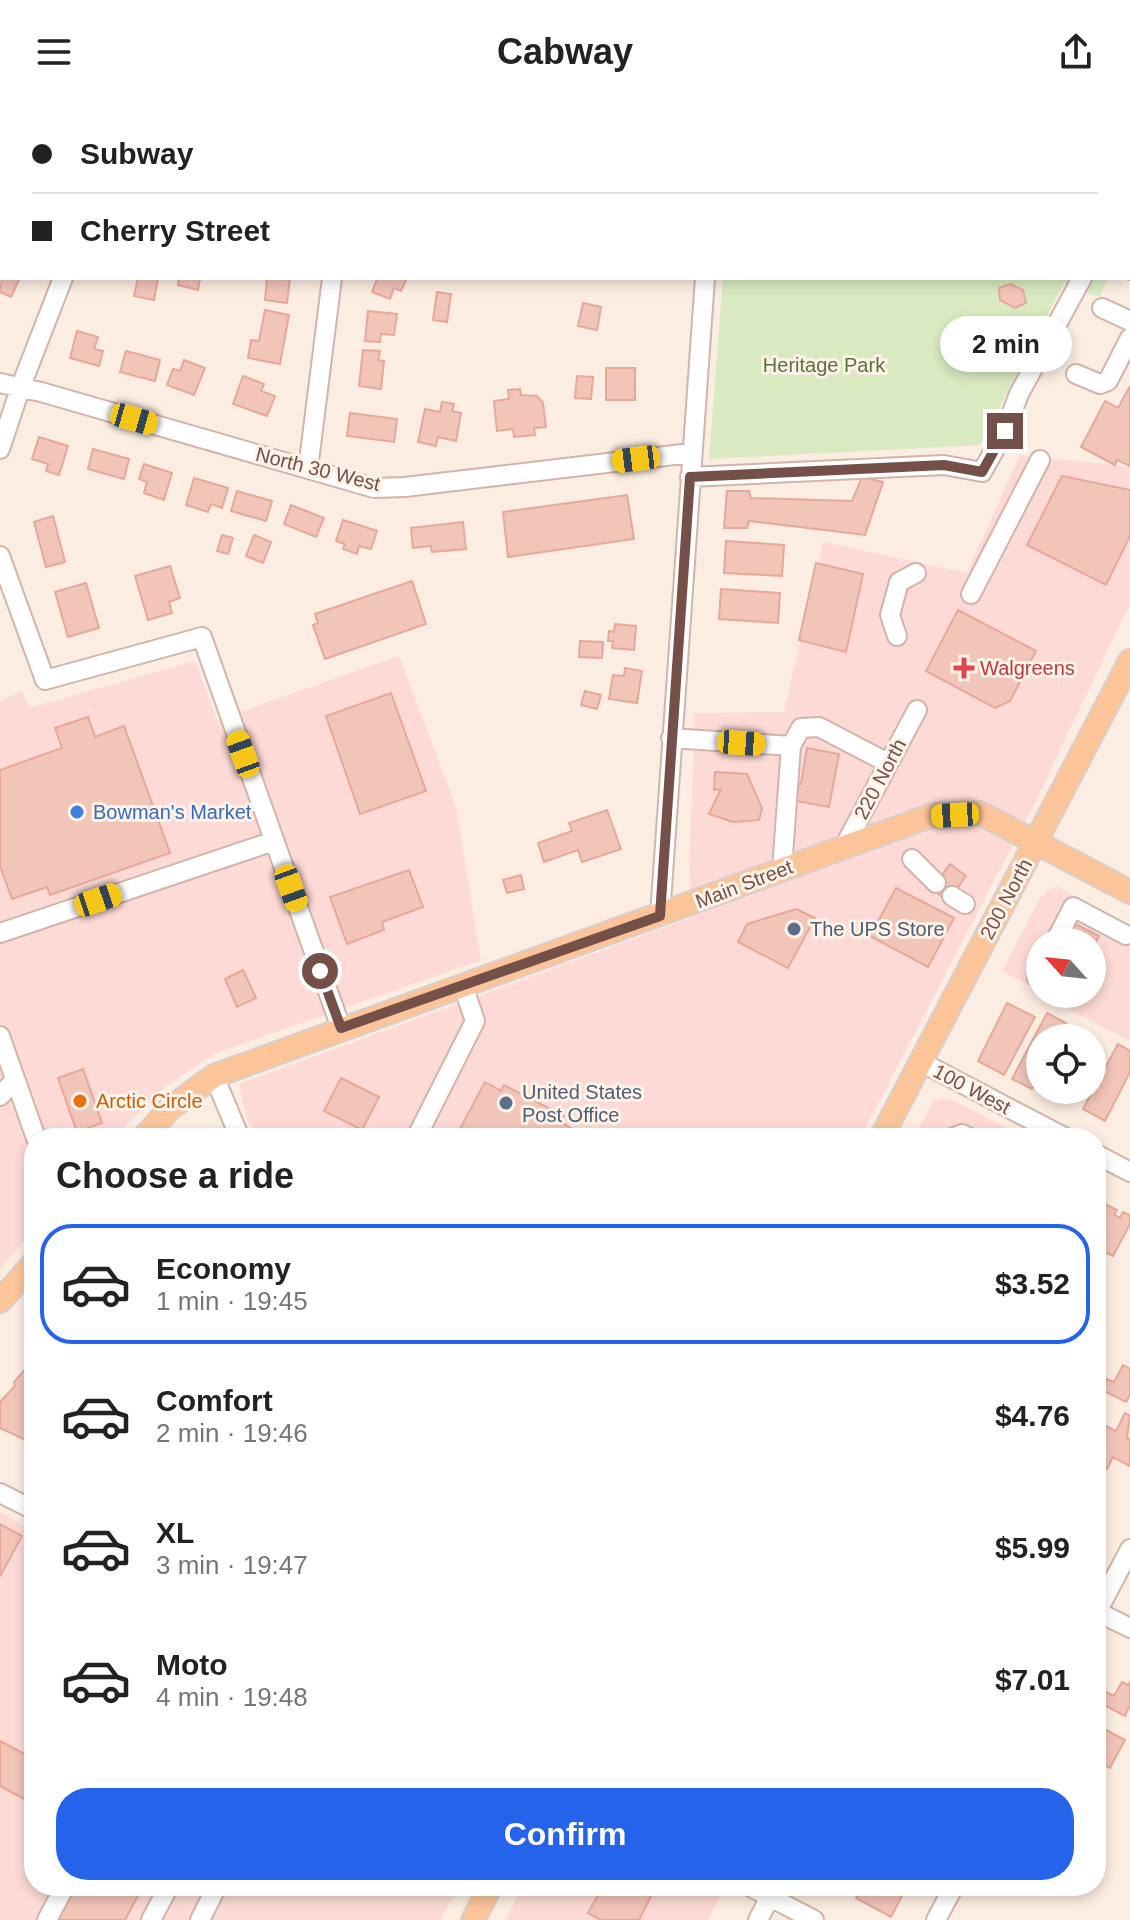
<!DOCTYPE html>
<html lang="en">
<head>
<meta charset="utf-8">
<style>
  body { margin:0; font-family:Arial,sans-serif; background:#f2f2f2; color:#222; height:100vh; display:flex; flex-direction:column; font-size:30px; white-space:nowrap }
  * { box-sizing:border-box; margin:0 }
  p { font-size:26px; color:#767676 }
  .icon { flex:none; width:44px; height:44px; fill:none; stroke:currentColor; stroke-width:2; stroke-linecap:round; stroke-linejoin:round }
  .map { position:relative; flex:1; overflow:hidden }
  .drawer { position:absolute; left:24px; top:1024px; width:1082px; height:768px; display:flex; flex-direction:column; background:#fff; border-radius:32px; box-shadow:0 4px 12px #0003 }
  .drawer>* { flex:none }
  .banner { position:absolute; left:0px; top:0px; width:1130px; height:176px; box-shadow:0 4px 12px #0003; display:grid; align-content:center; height:176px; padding:0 32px; background:#fff }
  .needle { width:52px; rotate:297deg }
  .controls { position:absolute; left:1026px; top:824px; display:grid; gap:16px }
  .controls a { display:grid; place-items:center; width:80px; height:80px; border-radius:50%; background:#fff; box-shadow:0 4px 12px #0003; font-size:40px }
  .end { position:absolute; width:36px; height:36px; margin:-18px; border:10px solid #745048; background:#fff; box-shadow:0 0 0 4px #fff }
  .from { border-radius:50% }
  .bubble { position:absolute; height:56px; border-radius:28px; background:#fff; box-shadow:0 4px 12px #0003; font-size:26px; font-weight:700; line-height:56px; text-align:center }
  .car { position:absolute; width:24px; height:48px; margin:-24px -12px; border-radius:10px; box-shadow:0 0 6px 2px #0007; background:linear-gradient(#f5c518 24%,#345 0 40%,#f5c518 0 76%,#345 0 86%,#f5c518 0) }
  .banner b { display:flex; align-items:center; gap:28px; height:76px; font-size:30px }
  .banner b+b { border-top:2px solid #e0e0e0 }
  .banner i { width:20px; height:20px; background:#222 }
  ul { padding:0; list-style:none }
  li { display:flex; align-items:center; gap:24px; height:120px; margin:0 16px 12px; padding:0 16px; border:4px solid transparent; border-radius:32px }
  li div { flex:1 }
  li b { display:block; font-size:30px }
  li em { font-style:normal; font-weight:700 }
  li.selected { border-color:#2563eb }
  li>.icon { width:72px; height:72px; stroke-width:1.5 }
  h2 { padding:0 32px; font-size:36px; line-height:96px }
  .button { display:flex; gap:16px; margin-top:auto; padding:16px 32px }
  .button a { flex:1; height:92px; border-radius:32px; background:#2563eb; color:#fff; font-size:32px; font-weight:700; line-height:92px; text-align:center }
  header { display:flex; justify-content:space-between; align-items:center; height:104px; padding:0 32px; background:#fff; font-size:36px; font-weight:700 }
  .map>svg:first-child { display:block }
  .commercial { fill:#fddad5 }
  .green { fill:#d9eac0 }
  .building { fill:#f2c5b9; stroke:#e5a899; stroke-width:2 }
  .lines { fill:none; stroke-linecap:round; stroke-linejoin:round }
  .minor-casing { stroke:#d0b5ab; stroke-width:22 }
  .major-casing { stroke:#d8cecc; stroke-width:26 }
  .minor { stroke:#fff; stroke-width:18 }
  .major { stroke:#fcc599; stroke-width:22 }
  .route { stroke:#745048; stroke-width:10 }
  .health-dot { fill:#e0444e; stroke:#fff2e8; stroke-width:3 }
  .shop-dot { fill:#3f7fe0; stroke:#fff2e8; stroke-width:3 }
  .service-dot { fill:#5c6f8a; stroke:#fff2e8; stroke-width:3 }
  .food-dot { fill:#e8710a; stroke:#fff2e8; stroke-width:3 }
  .labels { text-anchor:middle; stroke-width:6; stroke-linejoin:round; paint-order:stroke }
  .park-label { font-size:20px; fill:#58743d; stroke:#fff2e8 }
  .street-label { font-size:20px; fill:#745048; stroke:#fff2e8 }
  .health-label { font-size:20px; fill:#be3a42; stroke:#fff2e8; text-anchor:start }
  .shop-label { font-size:20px; fill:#366cbe; stroke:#fff2e8; text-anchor:start }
  .service-label { font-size:20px; fill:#4e5e75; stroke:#fff2e8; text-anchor:start }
  .food-label { font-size:20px; fill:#c56008; stroke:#fff2e8; text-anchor:start }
</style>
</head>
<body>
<header><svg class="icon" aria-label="menu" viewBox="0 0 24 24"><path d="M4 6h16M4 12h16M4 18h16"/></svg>Cabway<svg class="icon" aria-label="share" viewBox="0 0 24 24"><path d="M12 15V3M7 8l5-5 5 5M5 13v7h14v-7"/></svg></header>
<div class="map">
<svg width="1130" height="1816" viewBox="0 0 1130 1816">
  <rect width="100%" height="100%" fill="#fcede2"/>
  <path class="commercial" d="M1020 351 1130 363V500L1034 700 860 1034H264L247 1016 239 980 693 813 689 766 695 609 784 608 823 438 967 469Z
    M399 552 456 703 481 856 216 949 162 985 114 1034H34V1125L0 1165V597L22 587 30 604 195 557 217 616Z
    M1058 783 1130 821V937L1049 895 1046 890H1092V838H1040V887L1002 867 1041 793 1050 785Z
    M943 994 954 997 1027 1034H914L932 998Z
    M0 1408 34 1426V1782H458L441 1816H0Z
    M523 1782H710L722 1788 708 1816H505Z"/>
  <path class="green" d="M723 174H1102L1107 176 1099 193 1064 179 980 341 709 355Z"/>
  <path class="building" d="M2 173 20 174 11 193 0 188Z
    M138 174H158L154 196 134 192Z
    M179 174H200L198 186 178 181Z
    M267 174H290L287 199 265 196Z
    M374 174H407L401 187 394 184 390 195 372 188 377 175Z
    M1010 180 1023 186 1026 199 1015 204 1000 196 999 184Z
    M437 188 451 190 447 218 433 216Z
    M583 199 601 203 597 226 578 222Z
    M265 206 289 211 280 260 248 254 251 236 259 237Z
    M368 207 397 210 394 231 381 230 380 238 365 237Z
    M77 227 98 233 94 245 103 247 99 262 70 254Z
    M363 246 380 247 378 256 384 257 381 285 359 282Z
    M126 247 160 256 155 277 120 268Z
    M184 256 205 264 194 291 167 281 173 265 180 267Z
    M606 264H635V296H606Z
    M243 272 264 280 261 287 275 292 267 312 233 300Z
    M577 272 593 273 591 295 575 294Z
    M1130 282V362L1117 356 1115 361 1081 343 1105 297 1118 304Z
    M520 285 521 291 537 292 543 299 546 323 534 324 535 331 514 333 513 325 497 327 494 297 509 295 508 286Z
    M442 298 454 300 452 307 461 309 456 337 438 333 436 342 418 338 425 305 440 308Z
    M350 309 397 315 394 338 347 332Z
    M39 333 68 342 59 371 46 367 48 360 32 355Z
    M93 345 129 355 124 375 88 365Z
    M144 360 172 369 164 396 144 389 147 378 139 375Z
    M1062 372 1130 386V432L1106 481 1027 441Z
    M862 373 883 378 865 431 749 417 747 424H724L727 387H749L751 394 852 397Z
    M194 374 228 384 222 404 211 400 208 408 186 401Z
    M237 387 272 397 266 417 231 407Z
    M627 391 634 435 508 453 503 408Z
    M291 401 324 414 316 433 284 420Z
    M53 412 65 458 46 463 34 418Z
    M343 416 377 427 371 445 359 442 357 450 343 445 345 440 336 437Z
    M463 418 466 445 432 448 431 442 413 444 411 424Z
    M222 431 233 434 228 450 217 447Z
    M254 431 271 438 263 459 246 452Z
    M726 437 784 441 782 472 724 469Z
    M816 459 863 470 846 548 799 536Z
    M170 462 180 494 169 498 172 509 148 516 135 472Z
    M412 477 426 520 325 555 313 521 318 519 315 510Z
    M86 479 99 524 68 533 55 488Z
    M721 485 780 489 778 519 719 515Z
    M958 506 1036 547 1010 597 995 604 926 567Z
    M615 520 636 522 634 546 612 544 613 537H608L609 527 614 528Z
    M580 537 603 538 602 554 579 553Z
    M625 564 642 567 637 599 609 595 613 571 624 572Z
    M585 587 601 591 597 605 581 601Z
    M391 589 426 687 360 710 326 612Z
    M88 613 95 633 124 622 170 749 50 791 47 783 12 795 0 762V666L62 644 55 624Z
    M807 644 839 650 829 703 780 694 784 676 801 680Z
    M715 668 747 670 762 704 759 716 733 718 709 710 721 685 714 686Z
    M607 706 621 745 582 758 578 746 544 758 538 739 572 727 569 719Z
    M950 760 966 772 948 797 932 785Z
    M409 766 423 803 382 818 384 826 347 840 330 793Z
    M521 771 524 785 507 789 503 776Z
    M896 784 954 814 928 863 870 832Z
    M796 805 815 814 788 864 738 838 747 820Z
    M1071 818 1099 832 1092 845V838H1061Z
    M243 866 256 894 237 903 225 875Z
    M1007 899 1035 913 1004 971 978 957Z
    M1047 909 1066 919 1058 934H1040V969L1032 985 1012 975Z
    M1118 940 1130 947V968L1105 1017 1083 1005Z
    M83 965 102 1019 77 1028 58 974Z
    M341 974 379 993 362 1026 324 1007Z
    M485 978 501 987 504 981 564 1012 561 1018 574 1026 570 1034H455Z
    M1103 1099 1117 1106 1114 1111 1120 1114 1123 1108 1130 1111V1120L1113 1152 1096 1144V1101L1100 1103Z
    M30 1260 34 1263 32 1339 0 1324V1298L15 1282 14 1278Z
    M1123 1261 1130 1265V1291L1126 1298 1102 1286 1107 1275 1114 1278Z
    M1125 1309 1130 1312 1127 1334 1130 1335V1362L1113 1353 1107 1365 1096 1359V1326L1100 1319 1116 1327Z
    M0 1420 22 1432 0 1472Z
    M1122 1578 1128 1581 1130 1578V1601L1125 1612 1100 1599 1106 1588 1114 1592Z
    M1106 1626 1125 1636 1110 1664 1100 1659 1096 1666V1642Z
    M0 1637 34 1655V1700L0 1682Z
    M76 1782H143L125 1816H58Z
    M603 1782H656L639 1816H601L588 1809Z
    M877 1782H888L903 1790 891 1813 856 1794 862 1784 873 1790Z"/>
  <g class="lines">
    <g class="minor-casing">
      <path id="minor" d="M792 0 798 2
        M1096 0 1100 2
        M125 2V0
        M718 2V0
        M1128 22 1130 23
        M1128 116 1130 112
        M1128 165 1130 166
        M1102 204 1130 217
        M1076 270 1100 280 1108 277 1130 234
        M0 279 41 288 374 384 405 383 691 349
        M0 345 21 282 63 174
        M308 365 332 174
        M690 373 944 361 982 368 1005 327 1019 290 1082 174
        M0 452 45 576 202 533 341 924
        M971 490 1040 356
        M897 532 890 511 899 478 916 469
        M671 634 791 642 801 624 819 623 888 659
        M844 743 917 606
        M912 755 936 779
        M782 765 791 642
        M952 792 965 800
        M660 812 705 174
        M0 829 274 737
        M1055 838 1073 803 1126 831
        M1037 873 1040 867
        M0 932 36 1034
        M921 958 1066 1034
        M214 972 240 1034
        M0 992 15 976
        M416 1034 475 917 463 882
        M952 1034 962 1030 970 1034
        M1096 1050 1130 1068
        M0 1389 34 1406
        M1096 1507 1130 1524
        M1096 1510 1130 1445
        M749 1782 814 1816
        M47 1816 65 1782
        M151 1816 169 1782
        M200 1816 217 1782
        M758 1816 770 1793
        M936 1816 954 1782"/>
    </g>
    <g class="major-casing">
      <path id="major" d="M144 1034 169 1005 214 972 930 712 980 709 1130 788
        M881 1034 1130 557
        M0 1197 34 1159
        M473 1816 491 1782"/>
    </g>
    <use href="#minor" class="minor"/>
    <use href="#major" class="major"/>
  </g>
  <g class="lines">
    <path class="route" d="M320 867 341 924 660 812 690 373 944 361 982 368 1005 327"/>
  </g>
  <path class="health-dot" d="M960 552h8v8h8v8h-8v8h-8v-8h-8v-8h8z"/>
  <circle class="shop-dot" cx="77" cy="708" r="8"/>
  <g class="service-dot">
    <circle cx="794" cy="825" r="8"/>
    <circle cx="506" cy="999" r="8"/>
  </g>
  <circle class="food-dot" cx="80" cy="997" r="8"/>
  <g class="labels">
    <g class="park-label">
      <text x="824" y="268">Heritage Park</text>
    </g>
    <g class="street-label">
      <text transform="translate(318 365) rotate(14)" y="7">North 30 West</text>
      <text transform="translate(880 675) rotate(-62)" y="7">220 North</text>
      <text transform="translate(744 780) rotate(-21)" y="7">Main Street</text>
      <text transform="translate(1006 795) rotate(-62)" y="7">200 North</text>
      <text transform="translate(972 985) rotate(28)" y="7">100 West</text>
    </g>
    <g class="health-label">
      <text x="980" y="571">Walgreens</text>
    </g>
    <g class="shop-label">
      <text x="93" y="715">Bowman's Market</text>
    </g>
    <g class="service-label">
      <text x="810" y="832">The UPS Store</text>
      <text x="522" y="995">United States<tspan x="522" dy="23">Post Office</tspan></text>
    </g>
    <g class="food-label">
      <text x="96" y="1004">Arctic Circle</text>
    </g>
  </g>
</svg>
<div class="controls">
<a><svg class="needle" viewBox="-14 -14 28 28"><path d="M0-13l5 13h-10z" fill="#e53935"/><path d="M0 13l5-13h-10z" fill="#767676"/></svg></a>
<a><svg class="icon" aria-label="locate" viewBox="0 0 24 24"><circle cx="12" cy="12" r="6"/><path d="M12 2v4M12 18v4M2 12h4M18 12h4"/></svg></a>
</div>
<i class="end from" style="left:320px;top:867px"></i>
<i class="end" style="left:1005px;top:327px"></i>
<div class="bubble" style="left:940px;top:212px;width:132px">2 min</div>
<i class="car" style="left:134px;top:315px;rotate:106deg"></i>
<i class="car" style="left:636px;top:355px;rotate:263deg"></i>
<i class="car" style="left:741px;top:639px;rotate:94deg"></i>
<i class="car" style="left:243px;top:650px;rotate:340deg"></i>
<i class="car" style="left:955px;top:711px;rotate:267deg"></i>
<i class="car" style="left:291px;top:784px;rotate:160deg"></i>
<i class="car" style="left:98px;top:796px;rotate:71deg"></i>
<div class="banner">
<b><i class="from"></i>Subway</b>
<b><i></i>Cherry Street</b>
</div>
<section class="drawer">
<h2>Choose a ride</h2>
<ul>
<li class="selected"><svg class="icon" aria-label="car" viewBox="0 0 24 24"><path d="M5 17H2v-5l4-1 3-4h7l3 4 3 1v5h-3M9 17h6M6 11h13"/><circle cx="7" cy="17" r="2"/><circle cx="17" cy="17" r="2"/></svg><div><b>Economy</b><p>1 min · 19:45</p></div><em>$3.52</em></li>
<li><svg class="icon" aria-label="car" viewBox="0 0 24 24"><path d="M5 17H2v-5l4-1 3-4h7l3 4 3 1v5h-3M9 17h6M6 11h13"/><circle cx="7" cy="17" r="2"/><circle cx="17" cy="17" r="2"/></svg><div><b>Comfort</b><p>2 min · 19:46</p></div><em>$4.76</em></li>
<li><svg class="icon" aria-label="car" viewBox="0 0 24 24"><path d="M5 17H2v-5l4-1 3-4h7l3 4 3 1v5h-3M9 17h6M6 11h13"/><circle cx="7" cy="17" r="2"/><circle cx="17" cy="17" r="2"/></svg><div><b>XL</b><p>3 min · 19:47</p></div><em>$5.99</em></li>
<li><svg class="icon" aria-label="car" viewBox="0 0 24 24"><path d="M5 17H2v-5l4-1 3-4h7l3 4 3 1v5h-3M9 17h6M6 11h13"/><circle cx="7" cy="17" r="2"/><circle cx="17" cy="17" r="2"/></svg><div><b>Moto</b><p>4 min · 19:48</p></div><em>$7.01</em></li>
</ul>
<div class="button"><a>Confirm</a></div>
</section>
</div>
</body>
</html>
